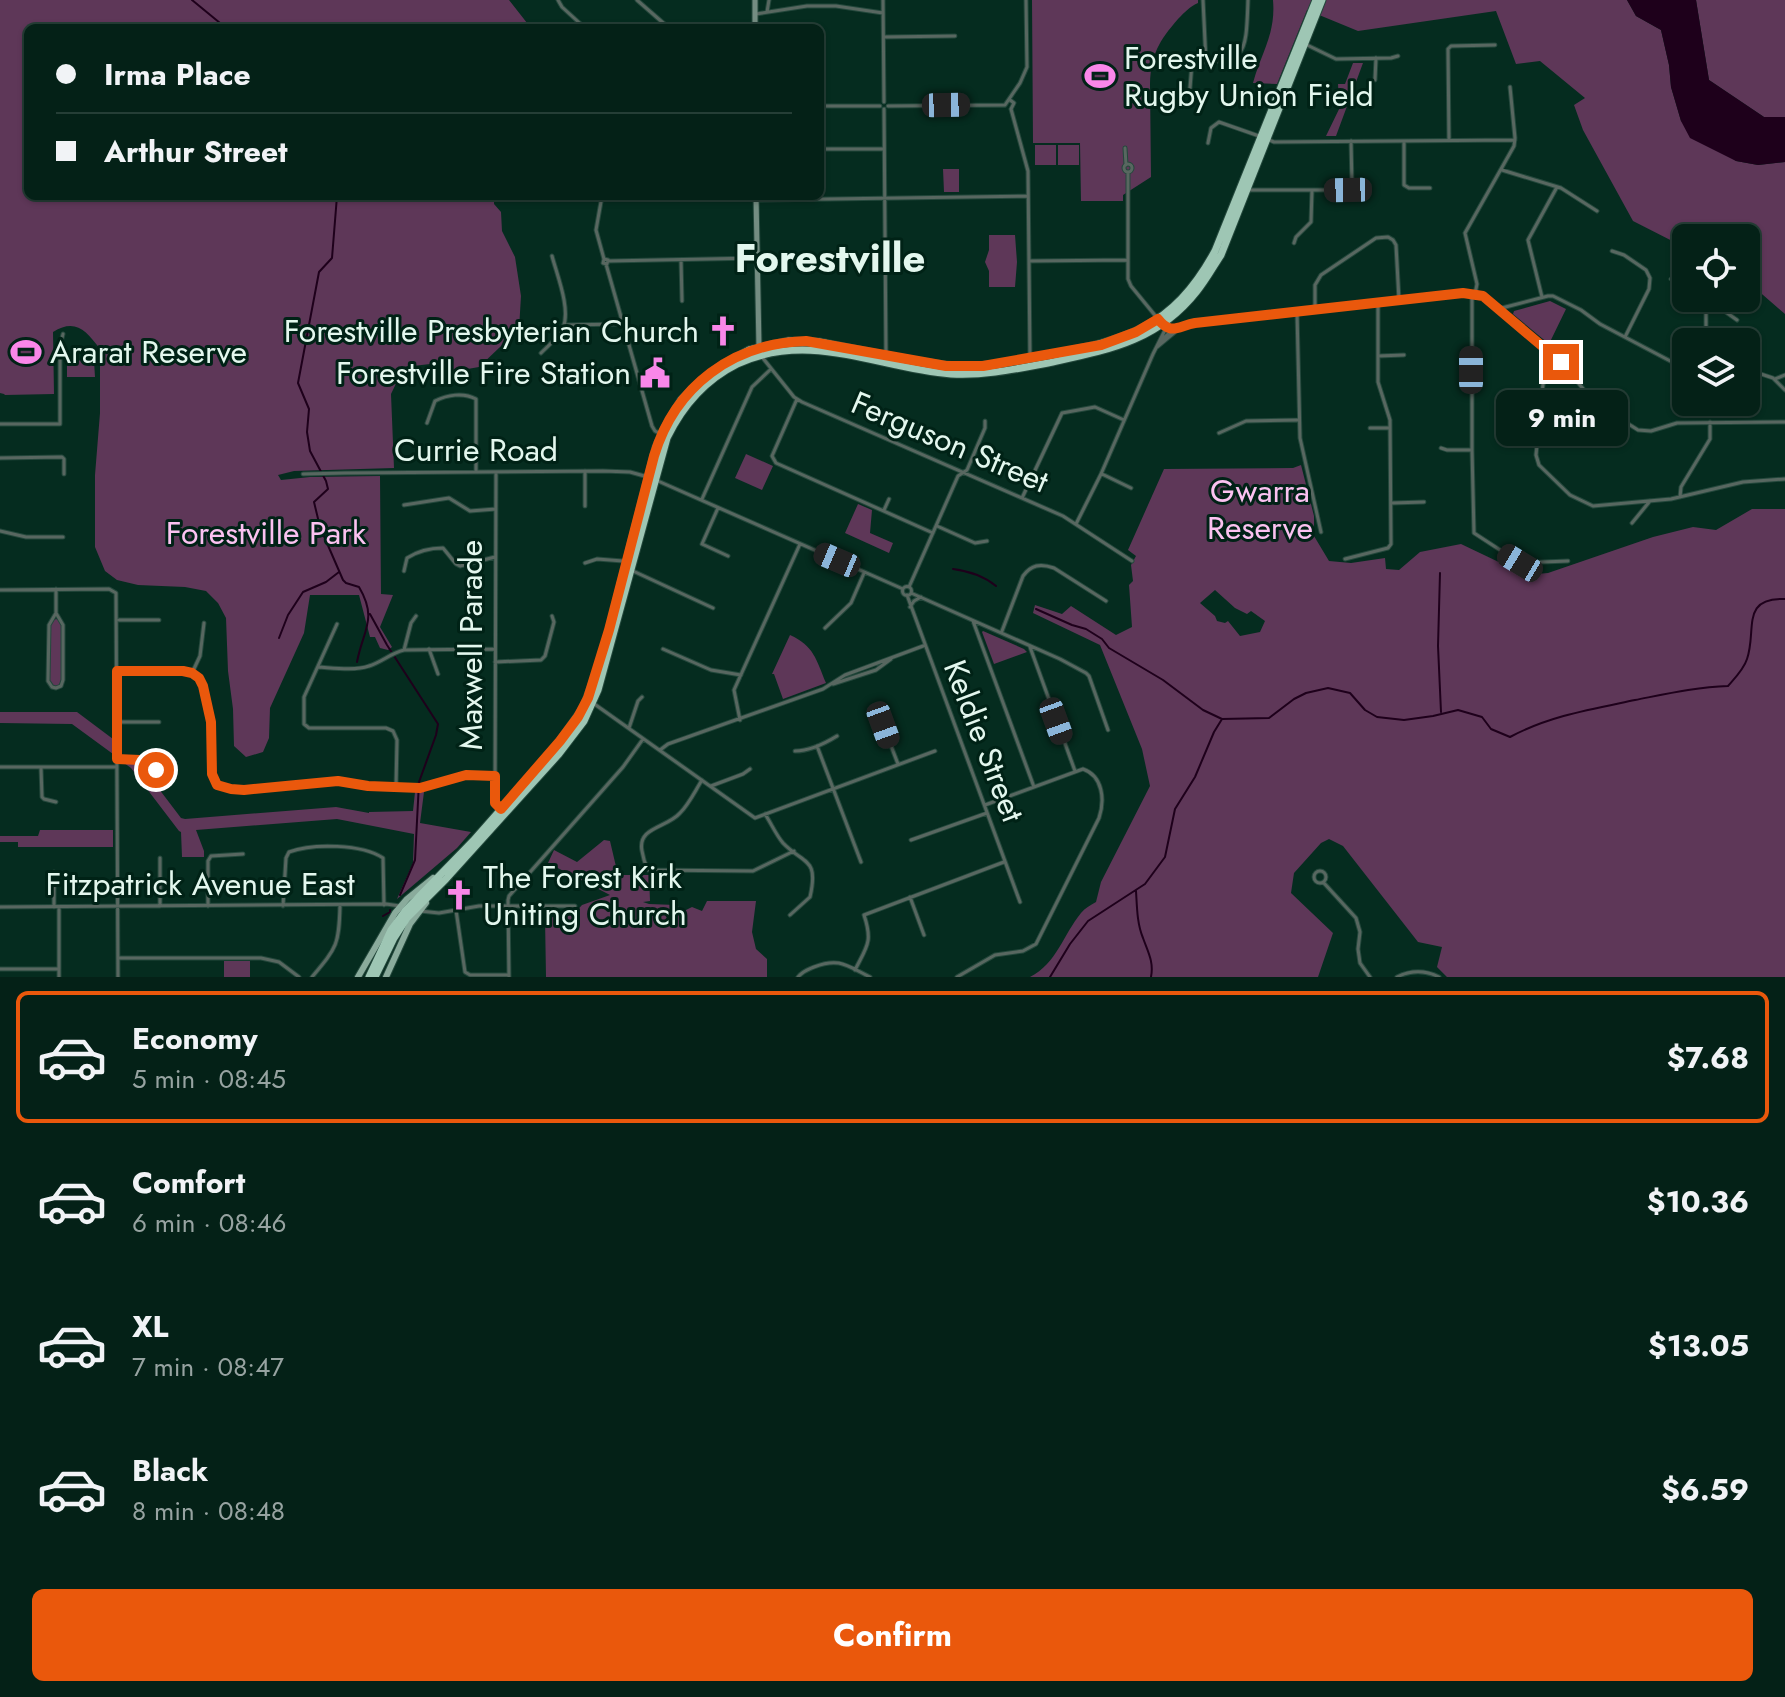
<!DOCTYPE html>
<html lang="en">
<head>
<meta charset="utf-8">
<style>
  body { margin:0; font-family:Jost,sans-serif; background:#0d2920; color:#f1f3f6; height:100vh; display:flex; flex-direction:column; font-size:30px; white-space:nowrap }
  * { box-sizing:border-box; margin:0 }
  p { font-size:26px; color:#97a3a1 }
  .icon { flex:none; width:44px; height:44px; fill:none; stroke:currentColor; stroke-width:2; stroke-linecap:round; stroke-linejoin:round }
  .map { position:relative; height:977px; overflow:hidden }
  .drawer { display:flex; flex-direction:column; background:#042117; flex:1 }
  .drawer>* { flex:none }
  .hud { position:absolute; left:24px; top:24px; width:800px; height:176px; border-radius:12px; box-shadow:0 2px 6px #0004,0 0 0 2px #253e36; display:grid; align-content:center; height:176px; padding:0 32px; background:#042117 }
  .controls { position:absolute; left:1672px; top:224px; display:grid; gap:16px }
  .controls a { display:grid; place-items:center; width:88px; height:88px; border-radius:12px; background:#042117; box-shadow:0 2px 6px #0004,0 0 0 2px #253e36; font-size:40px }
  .end { position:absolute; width:36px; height:36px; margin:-18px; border:10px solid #ea580c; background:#fff; box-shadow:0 0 0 4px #fff }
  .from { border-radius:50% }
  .bubble { position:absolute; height:56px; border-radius:12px; background:#042117; box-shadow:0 2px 6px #0004,0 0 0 2px #253e36; font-size:26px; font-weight:700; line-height:56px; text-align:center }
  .car { position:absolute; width:24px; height:48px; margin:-24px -12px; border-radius:10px; box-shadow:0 0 6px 2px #0007; background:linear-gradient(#222 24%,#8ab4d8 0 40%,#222 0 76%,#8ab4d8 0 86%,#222 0) }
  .hud b { display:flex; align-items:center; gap:28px; height:76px; font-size:30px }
  .hud b+b { border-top:2px solid #253e36 }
  .hud i { width:20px; height:20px; background:#f1f3f6 }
  ul { padding:14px 0 0; list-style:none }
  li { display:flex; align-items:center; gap:24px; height:132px; margin:0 16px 12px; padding:0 16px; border:4px solid transparent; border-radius:12px }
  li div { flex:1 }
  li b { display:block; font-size:30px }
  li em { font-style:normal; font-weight:700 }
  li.selected { border-color:#ea580c }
  li>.icon { width:72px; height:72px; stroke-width:1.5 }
  .primary-button { display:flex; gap:16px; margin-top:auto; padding:16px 32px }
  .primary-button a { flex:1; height:92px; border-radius:12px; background:#ea580c; color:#fff; font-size:32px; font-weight:700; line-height:92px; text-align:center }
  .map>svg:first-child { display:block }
  .green { fill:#5e3758; fill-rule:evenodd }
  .water { fill:#1e001b }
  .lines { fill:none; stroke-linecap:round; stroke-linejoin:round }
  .stream { stroke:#1e001b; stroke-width:2 }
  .street-casing { stroke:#24483c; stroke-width:5 }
  .secondary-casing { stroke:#24483c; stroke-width:7 }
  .primary-casing { stroke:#24483c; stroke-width:8 }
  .highway-casing { stroke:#24483c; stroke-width:9 }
  .street { stroke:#586760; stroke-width:3 }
  .secondary { stroke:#748d82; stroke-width:5 }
  .primary { stroke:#8aab9c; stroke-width:6 }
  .highway { stroke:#9ec6b4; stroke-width:7 }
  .route { stroke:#ea580c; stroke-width:10 }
  .labels { text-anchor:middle; stroke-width:6; stroke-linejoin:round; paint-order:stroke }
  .poi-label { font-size:32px; fill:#e3f7ee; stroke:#002216; text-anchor:start }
  .street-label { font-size:32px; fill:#e3f7ee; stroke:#002216 }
  .park-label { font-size:32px; fill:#fbc2f1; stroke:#002216 }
  .district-label { font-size:40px; font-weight:bold; fill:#e3f7ee; stroke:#002216 }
</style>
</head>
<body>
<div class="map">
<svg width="1785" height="977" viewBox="0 0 1785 977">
  <rect width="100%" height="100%" fill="#052c1f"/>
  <path class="green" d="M0 0H509L531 28H28V196H494V204L501 212 502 231 515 257 521 296 519 329 479 367 456 371 439 363 404 367 391 394 394 468 294 471 278 475 281 480 310 477 380 476 381 594 393 595 380 627 392 647 388 650 380 648 375 637H370L359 595H310L304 633 270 708 269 738 263 752 246 757 234 746 233 709 228 671 226 618 218 603 206 591 185 587 138 585 117 580 105 571 95 547V475L100 413V349C86 330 75 318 53 332L54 394 5 395 4 394 0 393Z
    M1032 0H1198V3C1189 7 1185 12 1178 19 1159 41 1151 54 1150 84L1151 177 1123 195V201H1081L1080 143H1033Z
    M1273 0H1627L1636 16 1661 30 1669 65 1671 87 1681 121 1736 161 1758 165 1785 162V314L1755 288 1746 283V238H1686V248L1633 221 1583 130 1574 105 1585 98 1540 61 1516 64 1496 11 1358 31 1307 10 1277 84 1253 83C1261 53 1276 34 1273 0Z
    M1696 0H1785V117H1764L1709 80Z
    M1353 63H1363L1336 136H1326L1342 103 1339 102 1338 84H1345Z
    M1035 145H1056V165H1035Z
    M1058 145H1079V165H1058Z
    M943 169H959V192H944Z
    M989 235H1015L1017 262 1015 287H989V271L985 262 989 250Z
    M1550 301 1566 309 1549 344 1513 314 1514 311Z
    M67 360 94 361 95 377H67Z
    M746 454 773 466 762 490 735 478Z
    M1301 465 1314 516V536L1329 561 1351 563 1385 558 1386 569 1399 570 1420 552 1461 544 1526 575 1548 573 1653 537 1693 527 1716 530 1752 509H1785V977H1447L1437 967 1442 947 1418 942 1343 846 1329 839 1321 843 1294 873 1291 893 1333 933 1318 977H1030C1057 963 1063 935 1081 913 1085 908 1091 905 1096 902L1101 882 1150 786 1142 749 1100 645 1033 613 1035 605 1062 614 1071 606 1116 635 1132 627 1129 585 1133 581 1131 565 1136 556 1128 550 1164 469 1293 468ZM1215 590 1235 608 1247 614 1251 611 1265 621 1260 632 1240 636 1228 621 1225 623 1217 621 1215 616 1200 603Z
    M858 504 872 510 870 533 893 543 889 553 845 533Z
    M56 619 59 620 62 626V680L58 686H54L50 681V626L54 620Z
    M983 631 1024 649 1027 652 994 664 982 632Z
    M790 635C814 646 816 659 826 683L783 699 774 674H772Z
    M0 712H77L113 739V754L72 724 0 723Z
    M120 760H137L181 818 185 819 336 807 369 813V812L413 811 415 792H424L420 823 471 832 457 848 397 899 413 863 414 834 337 819 196 830 204 851V857H182L181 832 179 831 131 768Z
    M40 830H113V847H18V842H0V836H38Z
    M604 840 610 841 618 875H649L650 901 643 902 649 904 676 905 684 911 692 907 702 911 707 901H756L752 932 756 949 767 959V977H546L545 918 573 915 582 905 610 895 548 863 554 850 577 862Z
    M224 961H250V977H224Z"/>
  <path class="water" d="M1627 0H1696L1709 80 1764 117H1785V162L1758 165 1736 161 1690 138 1681 121 1671 87 1669 65 1661 30 1636 16Z"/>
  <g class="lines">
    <path class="stream" d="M192 0 220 23 232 28
      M337 196 332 258 319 272 298 383 309 409 307 432 310 451 326 481 328 489 314 502 320 527 343 580 346 583 359 587C378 619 363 630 357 662
      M953 569C968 571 984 576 996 586
      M1440 573 1438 646 1441 712
      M1036 609 1072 625 1086 629 1102 639 1109 648 1163 680 1203 710 1222 719
      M370 614 387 645 438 724 436 735 419 782 415 860 400 895
      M279 638 288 615 303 592 326 582 339 572
      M1136 891C1137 907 1137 924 1143 938 1148 952 1154 962 1151 977
      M383 916 390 912V910
      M1050 977 1070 944 1088 921 1145 884 1165 857 1175 809 1195 777 1214 732 1222 719 1269 718 1294 699 1306 693 1328 688 1350 693 1365 710 1377 717 1404 720 1433 716 1458 710 1482 717 1491 729 1510 737C1549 716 1592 709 1635 700 1666 694 1697 687 1728 686 1735 678 1744 669 1747 659 1757 631 1740 597 1785 599"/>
    <g class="street-casing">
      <path id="street" d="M558 0 562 7 585 28
        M637 0 669 28
        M883 0 884 102
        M1203 0 1206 62
        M767 12 769 0
        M756 14 807 6H836L883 13
        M884 37 955 36
        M1305 44 1336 59 1391 58 1398 56
        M1178 62 1183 63C1245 61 1246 63 1248 0
        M1375 80 1376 58
        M1190 88 1192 63
        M1010 100 1014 103 1011 109 1028 171 1030 358
        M1005 105 1020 83 1027 67 1026 0
        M820 106H880
        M888 106 1005 105
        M884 109 886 354
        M1267 139 1274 142 1515 140
        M1404 141V185L1409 188H1430
        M1449 141 1448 49 1451 46 1495 45
        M1208 143 1211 128 1219 122 1259 136
        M1125 148 1126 165
        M822 149H884
        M1124 168a4 4 0 1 1 8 0a4 4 0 1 1-8 0Z
        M1502 170 1561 188 1597 211
        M1128 172V279L1131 286 1158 319
        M1249 190H1348L1352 185 1351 141
        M602 196 596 230 604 259
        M757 200 1028 196
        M1294 243 1296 237 1311 222 1312 190
        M1612 251 1624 255 1646 270 1650 278 1649 289 1625 337
        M604 259 608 260 607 264 603 263Z
        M681 260 682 301
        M608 261 757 258
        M1029 261 1128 260
        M606 264 652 426 655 431 661 434
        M1671 279 1686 284
        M1472 294V450L1474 533 1520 563 1568 561
        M1475 294 1477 284 1465 233 1514 146 1515 138 1510 87
        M1542 297 1528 240 1557 187
        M1706 298 1737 320
        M1498 309 1548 296H1553L1581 310 1600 324 1676 364H1686
        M1315 310V285L1321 275 1376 238 1388 237 1393 240 1396 245 1399 300
        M1297 312 1300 438 1321 532
        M565 325 621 324
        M1159 342 1173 330 1190 324 1463 293 1475 294 1487 299 1561 362 1594 402 1638 430 1651 431 1677 423 1785 422
        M1706 342V298
        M1157 347 1181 327
        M541 353C549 345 558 338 563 328 571 309 557 275 552 256
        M1378 356 1404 355
        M762 357 794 397 802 402 1063 516 1132 561
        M1560 363 1543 384 1536 455 1539 465 1570 495 1593 506 1671 499 1743 482 1785 479
        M1746 369 1773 378 1785 390
        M1775 379 1785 375
        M797 399 772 456 776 463 933 533
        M427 423 435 401C447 395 463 392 476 399V471
        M0 424H60V346L63 334
        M1370 428H1390
        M1219 433 1246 421 1298 420
        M1599 440 1613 416
        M1441 448 1447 450H1472
        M0 458 62 457 64 459V474
        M496 472 495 800 499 807
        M303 474 345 473 603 471 630 472 648 477
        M1102 474 1131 488
        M658 481 903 589
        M1680 497 1681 487 1710 439V422
        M1022 498 1062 413 1095 407 1124 420
        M702 499 752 387 771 369
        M1392 503 1424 502
        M404 505 449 498 470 511 496 509
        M585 506V471
        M718 508 702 544 728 556
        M884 510 889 499
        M1632 523 1650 501
        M1076 524 1101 474 1153 354 1164 332
        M937 526 975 543 987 541
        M0 531 26 537H63
        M1345 559 1388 548 1391 544 1390 420 1378 382V303
        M585 563 597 559 623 561
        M404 571 407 558C418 551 430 548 443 548L456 564 460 566 495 557
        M633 571 713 608
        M902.5 591a4.5 4.5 0 1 1 9 0a4.5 4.5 0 1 1-9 0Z
        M909 587 958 476 967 470 985 428V421
        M56 589V613
        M0 590 109 589 116 593 118 977
        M911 593 1060 659 1086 673 1089 676 1108 730
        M907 595 1020 902
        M910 607 914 601 921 597
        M56 613 63 625V680L61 686 56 688 52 687 48 681 49 625Z
        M119 620H159
        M973 621 1034 787
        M337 624 304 697V724L309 728H386L393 731 397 740 396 787
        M825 628 851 603 864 573
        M1002 631 1023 576C1031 565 1040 563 1054 568L1106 601
        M1030 647 1075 771
        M429 649 438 674
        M663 649 711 670 741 675
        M404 650 411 623 416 616
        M495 662 541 660 545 656 554 622 552 616
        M318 667C334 668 354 671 369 666 382 662 391 653 404 650L494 649
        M117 671H175L192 673
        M192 673C207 686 212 721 212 740 212 757 210 769 217 785L231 789 244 790 338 781 368 786 420 788 466 775 495 776
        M192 673 200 656 204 623
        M833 684 876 670 891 659
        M593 703 755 818 935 751
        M883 718V725L898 764
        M740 720 734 690 800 544
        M119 722H159
        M629 728 638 701 642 697
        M817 746 861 862
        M660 750 668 744 823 689 845 675 923 646
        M795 751C810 751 824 744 837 736
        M117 759 140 760 156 770 165 772
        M0 767H117
        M41 768 42 797 44 799 56 802
        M702 780C695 791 689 804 680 813 667 828 637 827 642 851 643 858 645 864 648 870L753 871 794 851
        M711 786 743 774 750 769
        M765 814C771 823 776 835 783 843 804 865 819 857 810 897L790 915
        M911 840 987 813
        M1314 877a6 6 0 1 1 12 0a6 6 0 1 1-12 0Z
        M54 872V907
        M1323 882 1356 918 1360 932 1358 949 1360 963 1370 977
        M910 897 924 935
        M160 906V858
        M208 906V861L211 856 243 854
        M283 906 286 858 289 852C313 843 362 844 383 858L384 905
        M0 907 386 904 400 906
        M59 907V977
        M456 910 465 972 470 975H509
        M420 911 439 913 479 906H575
        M118 958H261L279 962 299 977
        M0 969H59
        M855 970C867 946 873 942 864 915L1004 862
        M312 977C337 947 339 945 340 906
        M509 977 508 900 509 896 623 767 643 739
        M798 977C803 971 807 970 814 967 840 957 847 966 870 977
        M957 977 995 955 1023 951 1036 944 1099 818C1105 800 1103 776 1083 769L985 805
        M1397 977C1411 970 1425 970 1439 977"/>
    </g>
    <g class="secondary-casing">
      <path id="secondary" d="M755 0V28
        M756 196 759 347"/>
    </g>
    <g class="primary-casing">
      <path id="primary" d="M358 977 395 913 407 899 433 878
        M386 977 410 924 426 903"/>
    </g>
    <g class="highway-casing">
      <path id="highway" d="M369 977 391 930 405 911 473 841 554 749 583 708 595 677 609 630 656 447 665 427 681 400 695 386 716 369 749 350 789 341 819 342C861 350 903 360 945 365 978 369 1010 362 1042 356 1124 341 1172 330 1215 251L1316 0
        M375 977 394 938 407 918 446 879 558 755 584 721 598 690 667 438C682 407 705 380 737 364 810 330 877 368 951 374 984 376 1016 369 1048 363 1107 350 1157 342 1197 291 1206 280 1213 267 1221 255L1322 0"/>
    </g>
    <use href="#street" class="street"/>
    <use href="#secondary" class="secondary"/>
    <use href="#primary" class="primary"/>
    <use href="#highway" class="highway"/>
  </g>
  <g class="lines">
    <path class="route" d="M156 770 140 760 117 759V671H183L192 673 199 678 203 686 211 722 212 774 217 785 231 789 244 790 338 781 368 786 420 788 466 775 495 776V803L501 809 560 741 578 717 588 698 609 630 654 456C675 386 733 343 806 341L946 366H983L1101 345 1136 332 1158 319C1171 336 1178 326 1195 323L1463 293 1483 296 1561 362"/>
  </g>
  <defs>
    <g id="stadium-bare" transform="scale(2.4)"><path d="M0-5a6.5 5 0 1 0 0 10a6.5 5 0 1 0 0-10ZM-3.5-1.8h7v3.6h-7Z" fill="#f987e9" stroke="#002216" stroke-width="2.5" paint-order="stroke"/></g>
    <g id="church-bare" transform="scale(2.4)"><path d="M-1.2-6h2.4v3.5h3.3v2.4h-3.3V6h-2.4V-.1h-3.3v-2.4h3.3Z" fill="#f987e9" stroke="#002216" stroke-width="2.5" paint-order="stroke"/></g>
    <g id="civic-bare" transform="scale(2.4)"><path d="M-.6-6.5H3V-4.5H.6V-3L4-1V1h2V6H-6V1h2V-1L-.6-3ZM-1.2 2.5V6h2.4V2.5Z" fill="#f987e9" stroke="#002216" stroke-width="2.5" paint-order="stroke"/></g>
  </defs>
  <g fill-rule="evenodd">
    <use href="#stadium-bare" x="1100" y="76"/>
    <use href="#church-bare" x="723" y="331"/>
    <use href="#stadium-bare" x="26" y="352"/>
    <use href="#civic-bare" x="655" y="373"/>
    <use href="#church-bare" x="459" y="895"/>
  </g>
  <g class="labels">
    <g class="poi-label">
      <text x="1124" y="69">Forestville<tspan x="1124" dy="37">Rugby Union Field</tspan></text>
      <text x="699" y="342" text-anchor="end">Forestville Presbyterian Church</text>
      <text x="50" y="363">Ararat Reserve</text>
      <text x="631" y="384" text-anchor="end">Forestville Fire Station</text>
      <text x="483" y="888">The Forest Kirk<tspan x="483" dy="37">Uniting Church</tspan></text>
    </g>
    <g class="street-label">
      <text transform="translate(950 442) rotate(23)" y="11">Ferguson Street</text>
      <text x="476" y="461">Currie Road</text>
      <text transform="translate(471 645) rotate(-90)" y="11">Maxwell Parade</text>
      <text transform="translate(984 741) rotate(69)" y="11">Keldie Street</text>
      <text x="200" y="895">Fitzpatrick Avenue East</text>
    </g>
    <g class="park-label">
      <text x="1260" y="502">Gwarra<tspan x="1260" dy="37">Reserve</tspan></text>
      <text x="266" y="544">Forestville Park</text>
    </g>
    <g class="district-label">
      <text x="830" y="272">Forestville</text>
    </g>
  </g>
</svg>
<div class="controls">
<a><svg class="icon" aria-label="locate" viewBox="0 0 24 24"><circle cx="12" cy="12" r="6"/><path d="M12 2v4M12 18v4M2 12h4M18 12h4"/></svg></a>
<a><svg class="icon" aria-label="layers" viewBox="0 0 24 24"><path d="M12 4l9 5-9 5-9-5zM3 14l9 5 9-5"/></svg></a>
</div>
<i class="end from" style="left:156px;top:770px"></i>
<i class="end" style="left:1561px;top:362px"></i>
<div class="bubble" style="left:1496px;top:390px;width:132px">9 min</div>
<i class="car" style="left:946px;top:105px;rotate:89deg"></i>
<i class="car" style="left:1348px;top:190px;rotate:269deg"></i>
<i class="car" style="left:1471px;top:370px;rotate:0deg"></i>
<i class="car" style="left:837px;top:560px;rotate:293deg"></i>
<i class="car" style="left:1520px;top:563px;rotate:301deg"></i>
<i class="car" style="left:1056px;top:721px;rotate:160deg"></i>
<i class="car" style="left:883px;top:725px;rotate:160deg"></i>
<div class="hud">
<b><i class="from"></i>Irma Place</b>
<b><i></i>Arthur Street</b>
</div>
</div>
<section class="drawer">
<ul>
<li class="selected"><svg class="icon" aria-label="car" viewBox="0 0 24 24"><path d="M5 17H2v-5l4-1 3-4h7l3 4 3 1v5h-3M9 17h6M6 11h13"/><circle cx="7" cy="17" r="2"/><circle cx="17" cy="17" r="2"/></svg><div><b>Economy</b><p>5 min · 08:45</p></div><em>$7.68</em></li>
<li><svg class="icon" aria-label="car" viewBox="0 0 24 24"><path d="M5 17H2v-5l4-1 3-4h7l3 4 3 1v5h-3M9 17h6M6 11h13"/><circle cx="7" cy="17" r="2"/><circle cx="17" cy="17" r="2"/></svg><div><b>Comfort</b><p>6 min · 08:46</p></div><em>$10.36</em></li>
<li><svg class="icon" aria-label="car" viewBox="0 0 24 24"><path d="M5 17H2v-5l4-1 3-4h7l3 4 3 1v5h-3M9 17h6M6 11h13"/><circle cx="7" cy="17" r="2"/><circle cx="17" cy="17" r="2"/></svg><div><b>XL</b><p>7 min · 08:47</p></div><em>$13.05</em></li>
<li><svg class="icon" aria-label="car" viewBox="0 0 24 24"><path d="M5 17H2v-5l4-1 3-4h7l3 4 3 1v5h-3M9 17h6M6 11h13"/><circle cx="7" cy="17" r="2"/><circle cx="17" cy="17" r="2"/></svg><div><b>Black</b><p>8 min · 08:48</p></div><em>$6.59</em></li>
</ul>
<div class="primary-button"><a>Confirm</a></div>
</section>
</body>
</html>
